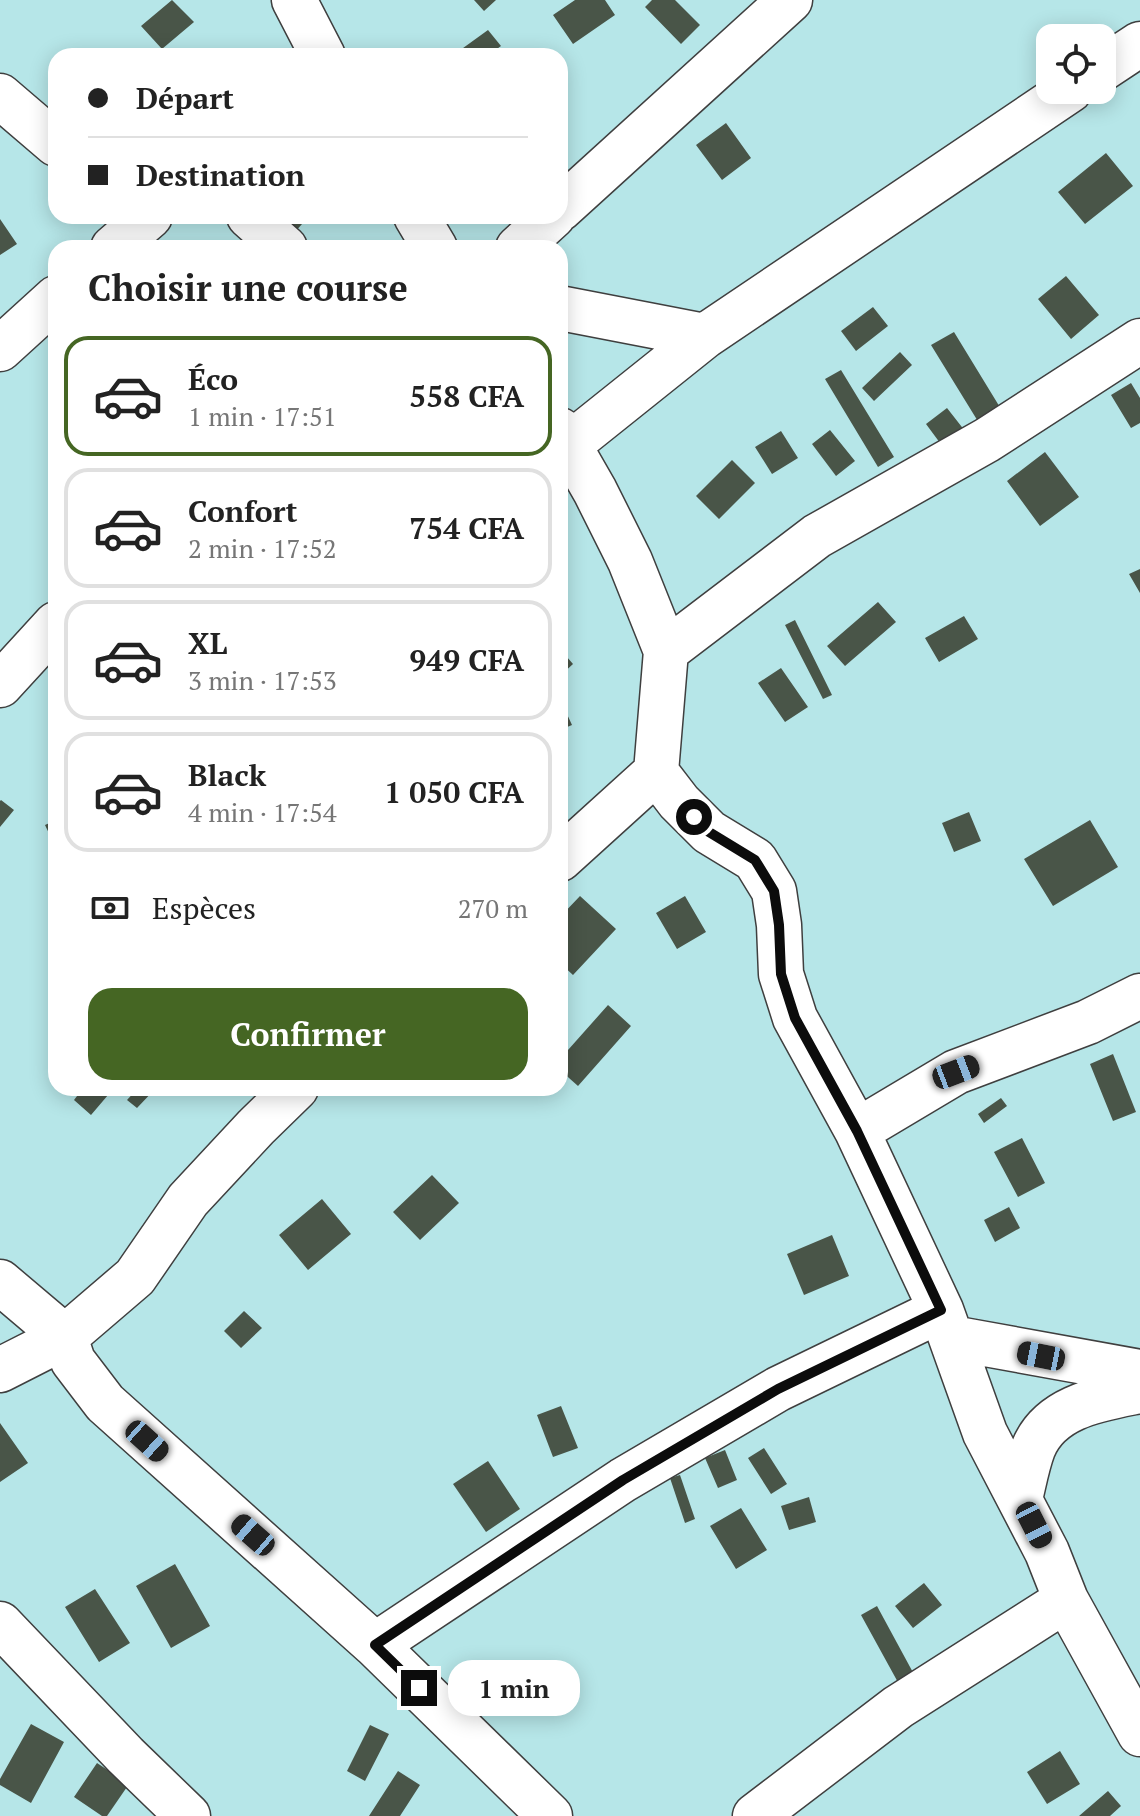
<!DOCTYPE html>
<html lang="fr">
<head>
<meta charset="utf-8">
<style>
  body { margin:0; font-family:"PT Serif",serif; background:#f6f6f6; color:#222; height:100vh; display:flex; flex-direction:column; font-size:30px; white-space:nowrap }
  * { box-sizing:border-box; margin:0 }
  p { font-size:26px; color:#767676 }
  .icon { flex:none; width:44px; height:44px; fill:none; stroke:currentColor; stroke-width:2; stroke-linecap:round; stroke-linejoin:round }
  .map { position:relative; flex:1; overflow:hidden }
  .sheet { position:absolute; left:48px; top:240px; width:520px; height:856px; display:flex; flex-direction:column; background:#fff; border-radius:24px; box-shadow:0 4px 20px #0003 }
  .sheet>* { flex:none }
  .banner { position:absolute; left:48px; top:48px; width:520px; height:176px; border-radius:24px; box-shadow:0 4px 20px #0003; display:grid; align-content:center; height:176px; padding:0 40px; background:#fff }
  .tools { position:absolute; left:1036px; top:24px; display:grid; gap:16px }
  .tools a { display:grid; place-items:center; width:80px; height:80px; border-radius:16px; background:#fff; box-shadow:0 4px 20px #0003; font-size:40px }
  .end { position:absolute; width:36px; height:36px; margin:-18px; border:10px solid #0c0c0c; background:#fff; box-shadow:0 0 0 4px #fff }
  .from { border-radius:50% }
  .bubble { position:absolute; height:56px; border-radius:24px; background:#fff; box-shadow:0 4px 20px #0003; font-size:26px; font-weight:800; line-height:56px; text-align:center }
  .car { position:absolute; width:24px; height:48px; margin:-24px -12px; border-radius:10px; box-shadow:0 0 6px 2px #0007; background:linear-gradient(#222 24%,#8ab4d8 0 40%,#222 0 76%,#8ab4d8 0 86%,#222 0) }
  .banner b { display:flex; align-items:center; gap:28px; height:76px; font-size:30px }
  .banner b+b { border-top:2px solid #e0e0e0 }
  .banner i { width:20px; height:20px; background:#222 }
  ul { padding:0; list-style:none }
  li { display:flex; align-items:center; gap:24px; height:120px; margin:0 16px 12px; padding:0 24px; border:4px solid #e0e0e0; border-radius:24px }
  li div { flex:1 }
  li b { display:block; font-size:30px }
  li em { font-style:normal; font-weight:800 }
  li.selected { border-color:#456623 }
  li>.icon { width:72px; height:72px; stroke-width:1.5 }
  h2 { padding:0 40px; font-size:36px; line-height:96px }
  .pay { display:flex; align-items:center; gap:20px; height:88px; padding:0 40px; font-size:30px }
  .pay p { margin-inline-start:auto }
  .cta { display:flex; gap:16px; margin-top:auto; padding:16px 40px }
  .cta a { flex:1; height:92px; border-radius:24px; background:#456623; color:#fff; font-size:32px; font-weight:800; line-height:92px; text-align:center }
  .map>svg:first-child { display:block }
  .green { fill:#b6e6e8; fill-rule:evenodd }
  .building { fill:#495548 }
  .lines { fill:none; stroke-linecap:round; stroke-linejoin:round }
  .minor-casing { stroke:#3f3f3f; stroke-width:47 }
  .minor { stroke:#fff; stroke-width:44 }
  .route { stroke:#0c0c0c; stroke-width:10 }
</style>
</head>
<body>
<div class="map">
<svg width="1140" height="1816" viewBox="0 0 1140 1816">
  <rect width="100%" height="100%" fill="#ebfff2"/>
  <path class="green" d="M0 0H1140V1816H0ZM1050 38H1102V90H1050ZM56 56H560V216H56ZM56 248H560V1088H56Z"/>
  <path class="building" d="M172 0 194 22 162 49 141 26Z
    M474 0H496L484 11Z
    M575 0H605L615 15 573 44 553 15Z
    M652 0H675L700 25 681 44 645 7Z
    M488 30 501 46 487 56H452Z
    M726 123 751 158 722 180 696 145Z
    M1106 153 1133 186 1085 224 1058 192Z
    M275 216H309L295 232Z
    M0 219 17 244 0 255Z
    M1066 276 1099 315 1071 339 1038 299Z
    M873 307 888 326 856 351 841 331Z
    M954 332 1001 409 979 423 931 345Z
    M900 352 912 365 874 401 862 388Z
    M841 370 894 457 878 467 825 379Z
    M1131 383 1140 398V423L1131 428 1111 395Z
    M947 408 965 431 943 447 926 424Z
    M830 430 855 461 836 476 812 444Z
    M781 431 798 458 772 474 755 447Z
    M1045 452 1079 497 1040 526 1007 481Z
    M732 460 755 483 719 519 696 496Z
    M1140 569V593L1129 574Z
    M878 602 896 622 845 666 827 646Z
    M964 616 978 639 939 662 925 638Z
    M795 620 832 695 823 699 785 625Z
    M560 649 573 664 560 676Z
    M781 668 808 707 785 722 758 683Z
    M560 699 572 725 560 730Z
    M56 774V791L49 787Z
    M1 800 14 810 0 827V801Z
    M969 812 981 841 954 852 942 823Z
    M56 820V848L45 825Z
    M1090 820 1118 867 1053 906 1024 859Z
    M580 896 616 929 573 975 560 963V917Z
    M685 896 706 932 677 949 656 913Z
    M608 1005 631 1026 578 1086 560 1070V1059Z
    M1113 1054 1136 1112 1113 1121 1090 1064Z
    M83 1088H114L91 1115 74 1100Z
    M138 1088H156L137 1108 127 1100Z
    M1001 1098 1007 1106 984 1123 978 1114Z
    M1022 1138 1045 1183 1018 1197 994 1152Z
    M432 1175 459 1203 420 1240 393 1212Z
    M322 1199 351 1234 308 1270 279 1235Z
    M1009 1207 1020 1228 995 1242 984 1220Z
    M832 1235 849 1276 804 1295 787 1254Z
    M244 1311 262 1328 241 1348 224 1331Z
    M561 1406 578 1448 553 1457 537 1415Z
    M0 1423 28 1463 0 1482Z
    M764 1448 787 1484 771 1494 748 1458Z
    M725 1450 737 1480 718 1488 705 1458Z
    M488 1461 520 1509 486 1532 453 1484Z
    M680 1475 695 1519 685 1523 670 1478Z
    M809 1497 816 1522 789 1530 781 1506Z
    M741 1508 767 1550 736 1569 710 1526Z
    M175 1564 210 1626 171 1648 136 1586Z
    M924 1583 942 1605 913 1628 895 1606Z
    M95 1589 130 1643 99 1662 65 1607Z
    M877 1606 916 1678 900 1686 861 1615Z
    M31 1724 64 1742 31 1803 0 1785V1779Z
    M370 1725 389 1734 365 1781 347 1771Z
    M1060 1751 1080 1784 1047 1804 1027 1772Z
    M97 1763 129 1784 107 1816H102L74 1797Z
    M398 1771 420 1785 400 1816H369Z
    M1108 1791 1121 1806 1110 1816H1079Z"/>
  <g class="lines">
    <g class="minor-casing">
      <path id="minor" d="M294 0 323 56
        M1102 69 1140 44
        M0 96 56 144
        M560 209 790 0
        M249 216 285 248
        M416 216 435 248
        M113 248 150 216
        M518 248 553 216
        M560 308 705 336
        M0 349 56 298
        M560 430 595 491 630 561 666 651 656 772 679 802 709 832 755 860 774 891 779 925 781 974 795 1018 857 1131 941 1310 985 1433 1047 1552 1066 1600 1140 1734
        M560 452 705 336 1070 90
        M666 651 817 536 987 440 1140 341
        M0 685 56 624
        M560 859 656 772
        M857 1131 956 1072 1088 1022 1140 996
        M0 1282 65 1337 73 1361 105 1403 375 1645 550 1816
        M952 1338 1140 1372
        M0 1370 65 1337 135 1277 188 1200 256 1127 296 1088
        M1020 1499C1024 1483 1027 1465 1033 1449 1050 1406 1100 1399 1140 1391
        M0 1624 126 1756 188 1816
        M375 1645 623 1480 778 1389 941 1310
        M755 1816 898 1707 1066 1600"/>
    </g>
    <use href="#minor" class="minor"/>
  </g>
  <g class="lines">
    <path class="route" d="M419 1688 375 1645 623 1480 778 1389 941 1310 857 1131 795 1018 781 974 779 925 774 891 755 860 709 832 694 817"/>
  </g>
</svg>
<div class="tools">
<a><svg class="icon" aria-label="locate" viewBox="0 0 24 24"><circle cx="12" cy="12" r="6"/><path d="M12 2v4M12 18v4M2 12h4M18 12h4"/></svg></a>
</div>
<i class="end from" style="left:694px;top:817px"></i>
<i class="end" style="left:419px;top:1688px"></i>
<div class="bubble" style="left:448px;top:1660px;width:132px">1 min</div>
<i class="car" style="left:956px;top:1072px;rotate:69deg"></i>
<i class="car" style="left:1041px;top:1356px;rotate:281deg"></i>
<i class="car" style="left:147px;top:1441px;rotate:132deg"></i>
<i class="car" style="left:1034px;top:1525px;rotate:153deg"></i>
<i class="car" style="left:253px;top:1535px;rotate:311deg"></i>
<div class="banner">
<b><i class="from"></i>Départ</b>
<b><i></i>Destination</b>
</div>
<section class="sheet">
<h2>Choisir une course</h2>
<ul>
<li class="selected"><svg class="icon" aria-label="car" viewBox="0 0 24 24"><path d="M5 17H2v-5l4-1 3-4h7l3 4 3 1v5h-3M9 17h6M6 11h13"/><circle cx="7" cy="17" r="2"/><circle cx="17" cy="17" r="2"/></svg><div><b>Éco</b><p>1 min · 17:51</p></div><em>558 CFA</em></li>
<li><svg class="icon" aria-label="car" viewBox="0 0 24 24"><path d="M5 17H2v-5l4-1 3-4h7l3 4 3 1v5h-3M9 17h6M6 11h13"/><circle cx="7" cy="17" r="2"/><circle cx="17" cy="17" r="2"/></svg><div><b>Confort</b><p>2 min · 17:52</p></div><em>754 CFA</em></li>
<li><svg class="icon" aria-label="car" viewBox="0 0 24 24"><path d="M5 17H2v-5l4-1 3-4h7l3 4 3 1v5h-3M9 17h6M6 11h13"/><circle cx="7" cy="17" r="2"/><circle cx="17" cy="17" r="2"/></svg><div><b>XL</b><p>3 min · 17:53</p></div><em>949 CFA</em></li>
<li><svg class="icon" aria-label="car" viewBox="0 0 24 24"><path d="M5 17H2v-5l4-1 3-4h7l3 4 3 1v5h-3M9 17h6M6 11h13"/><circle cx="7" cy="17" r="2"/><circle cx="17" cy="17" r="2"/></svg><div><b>Black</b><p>4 min · 17:54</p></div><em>1 050 CFA</em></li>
</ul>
<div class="pay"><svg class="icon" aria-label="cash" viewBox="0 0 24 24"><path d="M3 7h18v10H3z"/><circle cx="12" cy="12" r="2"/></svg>Espèces<p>270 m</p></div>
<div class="cta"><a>Confirmer</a></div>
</section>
</div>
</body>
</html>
